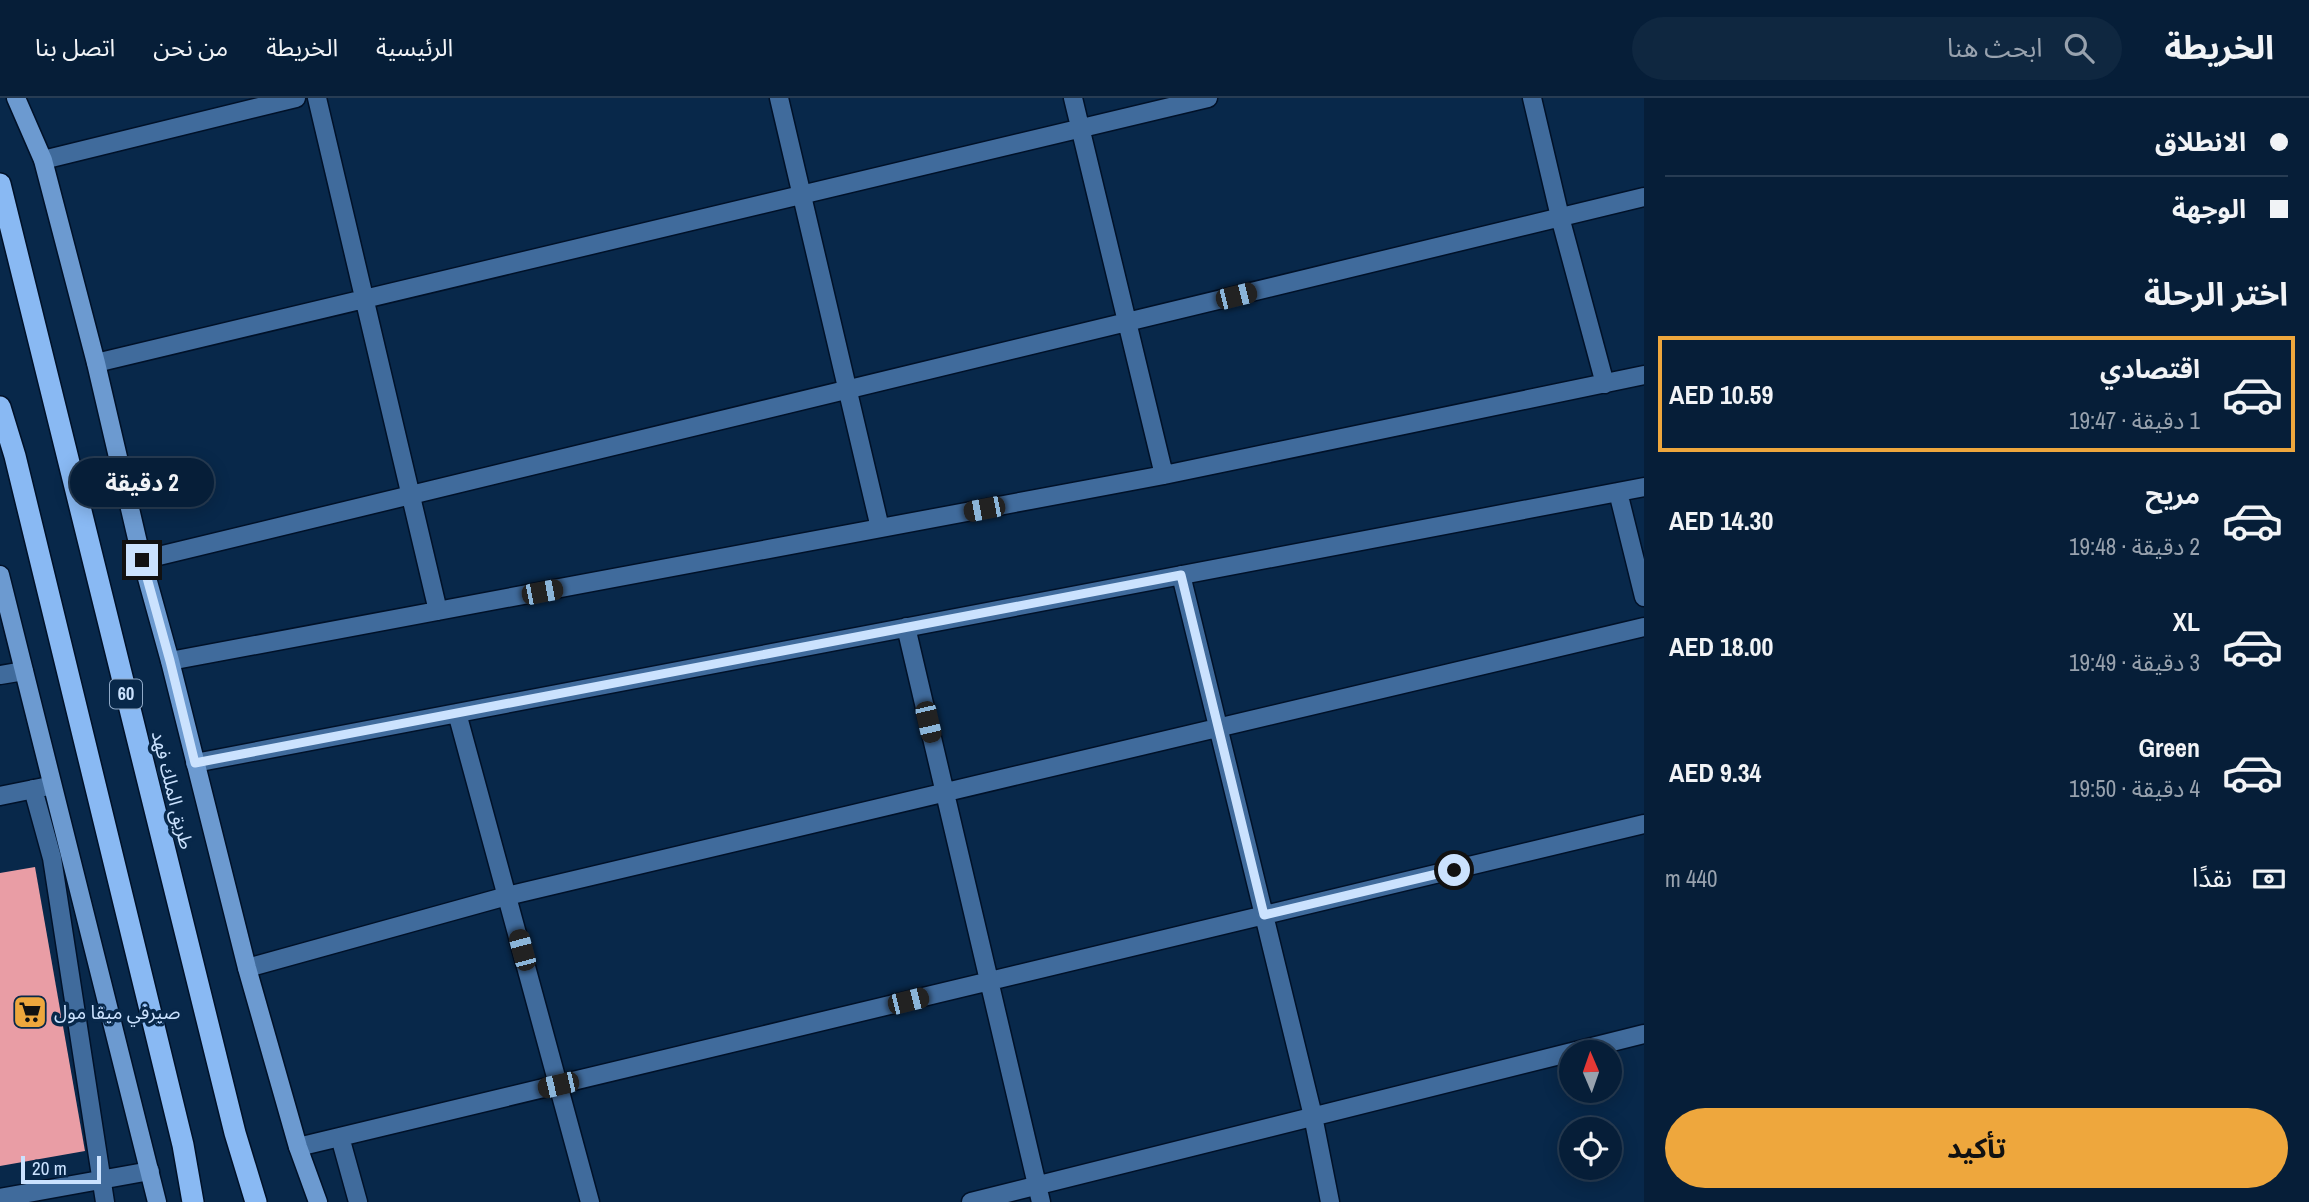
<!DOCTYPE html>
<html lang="ar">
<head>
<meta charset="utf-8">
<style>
  body { margin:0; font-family:"Archivo Narrow","Noto Sans Arabic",sans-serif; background:#0f2740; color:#f1f3f6; direction:rtl; height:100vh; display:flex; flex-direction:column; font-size:26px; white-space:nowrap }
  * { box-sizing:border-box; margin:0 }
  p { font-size:23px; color:#98a2ae }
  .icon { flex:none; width:38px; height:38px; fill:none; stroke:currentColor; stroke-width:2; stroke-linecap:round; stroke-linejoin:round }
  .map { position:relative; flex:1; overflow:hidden; direction:ltr }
  .drawer { display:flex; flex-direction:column; background:#061e38; width:665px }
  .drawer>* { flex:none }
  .top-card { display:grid; align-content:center; height:154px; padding:0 21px; background:#061e38 }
  .needle { width:46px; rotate:358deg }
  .buttons { position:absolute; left:1559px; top:942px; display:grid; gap:14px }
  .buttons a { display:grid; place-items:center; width:63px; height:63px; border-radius:50%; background:#061e38; box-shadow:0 4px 18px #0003,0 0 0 2px #273c53; font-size:35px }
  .scale { position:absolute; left:21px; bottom:18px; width:80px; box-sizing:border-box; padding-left:7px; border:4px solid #cbe2fe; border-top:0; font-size:19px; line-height:24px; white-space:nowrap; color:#cbe2fe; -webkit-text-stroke:5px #08284a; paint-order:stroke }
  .end { position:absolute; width:32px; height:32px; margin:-16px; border:9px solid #cbe2fe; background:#111; box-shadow:0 0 0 4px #111 }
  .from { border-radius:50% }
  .bubble { position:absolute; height:49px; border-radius:24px; background:#061e38; box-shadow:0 4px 18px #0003,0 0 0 2px #273c53; font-size:23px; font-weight:700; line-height:49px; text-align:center; direction:rtl }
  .car { position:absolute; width:21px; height:42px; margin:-21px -10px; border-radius:9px; box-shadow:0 0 5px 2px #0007; background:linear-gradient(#222 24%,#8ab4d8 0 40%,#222 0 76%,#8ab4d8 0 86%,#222 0) }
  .top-card b { display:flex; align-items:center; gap:24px; height:66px; font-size:26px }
  .top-card b+b { border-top:2px solid #273c53 }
  .top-card i { width:18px; height:18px; background:#f1f3f6 }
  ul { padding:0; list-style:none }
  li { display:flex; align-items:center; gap:21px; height:116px; margin:0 14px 10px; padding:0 7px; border:4px solid transparent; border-radius:0px }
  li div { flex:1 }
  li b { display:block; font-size:26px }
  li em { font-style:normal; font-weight:700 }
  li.current { border-color:#eea73d }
  li>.icon { width:63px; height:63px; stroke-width:1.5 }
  h2 { padding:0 21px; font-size:32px; line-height:84px }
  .pay { display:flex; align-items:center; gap:18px; height:77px; padding:0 21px; font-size:26px }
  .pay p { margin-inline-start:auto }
  .cta { display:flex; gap:14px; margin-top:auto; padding:14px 21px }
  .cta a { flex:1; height:80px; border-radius:42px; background:#eea73d; color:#111; font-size:28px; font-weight:700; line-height:80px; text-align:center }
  header { display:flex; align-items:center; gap:42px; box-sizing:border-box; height:98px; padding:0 35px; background:#061e38; border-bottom:2px solid #273c53 }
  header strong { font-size:33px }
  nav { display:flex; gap:38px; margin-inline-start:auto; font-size:24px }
  .search { width:490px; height:63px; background:#0f2740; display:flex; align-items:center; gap:18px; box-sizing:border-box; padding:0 24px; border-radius:38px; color:#98a2ae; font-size:26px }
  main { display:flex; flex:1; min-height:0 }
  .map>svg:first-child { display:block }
  .building { fill:#e99da5 }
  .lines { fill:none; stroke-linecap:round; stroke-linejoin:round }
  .minor-casing { stroke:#001128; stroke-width:21 }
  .major-casing { stroke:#001128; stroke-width:21 }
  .highway-casing { stroke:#001128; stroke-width:24 }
  .minor { stroke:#406b9c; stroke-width:18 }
  .major { stroke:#6c9ad0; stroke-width:18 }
  .highway { stroke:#89b9f3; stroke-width:21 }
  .route { stroke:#cbe2fe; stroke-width:9 }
  .labels { text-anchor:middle; stroke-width:7; stroke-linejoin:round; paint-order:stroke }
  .shield { fill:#08284a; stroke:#90aac8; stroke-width:2 }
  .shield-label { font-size:18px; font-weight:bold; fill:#cbe2fe }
  .street-label { font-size:19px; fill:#cbe2fe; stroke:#08284a }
  .poi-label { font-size:19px; fill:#cbe2fe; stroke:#08284a; text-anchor:start }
</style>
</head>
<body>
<header>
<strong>الخريطة</strong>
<div class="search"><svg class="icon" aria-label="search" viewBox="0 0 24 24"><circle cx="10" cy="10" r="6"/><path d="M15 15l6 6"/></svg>ابحث هنا</div>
<nav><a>الرئيسية</a><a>الخريطة</a><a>من نحن</a><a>اتصل بنا</a></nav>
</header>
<main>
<section class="drawer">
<div class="top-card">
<b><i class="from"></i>الانطلاق</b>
<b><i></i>الوجهة</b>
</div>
<h2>اختر الرحلة</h2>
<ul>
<li class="current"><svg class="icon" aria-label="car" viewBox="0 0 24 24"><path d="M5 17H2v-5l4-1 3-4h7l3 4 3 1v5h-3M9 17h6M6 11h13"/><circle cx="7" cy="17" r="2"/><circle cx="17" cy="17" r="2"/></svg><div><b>اقتصادي</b><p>1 دقيقة · 19:47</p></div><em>AED 10.59</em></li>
<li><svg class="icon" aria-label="car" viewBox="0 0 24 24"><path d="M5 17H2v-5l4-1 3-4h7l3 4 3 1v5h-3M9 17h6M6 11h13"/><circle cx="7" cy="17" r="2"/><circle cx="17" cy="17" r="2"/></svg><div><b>مريح</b><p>2 دقيقة · 19:48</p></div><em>AED 14.30</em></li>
<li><svg class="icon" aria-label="car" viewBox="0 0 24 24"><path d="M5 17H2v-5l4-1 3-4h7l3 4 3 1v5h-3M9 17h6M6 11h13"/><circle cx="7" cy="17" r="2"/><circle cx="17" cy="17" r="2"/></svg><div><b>XL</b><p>3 دقيقة · 19:49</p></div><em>AED 18.00</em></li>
<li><svg class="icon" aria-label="car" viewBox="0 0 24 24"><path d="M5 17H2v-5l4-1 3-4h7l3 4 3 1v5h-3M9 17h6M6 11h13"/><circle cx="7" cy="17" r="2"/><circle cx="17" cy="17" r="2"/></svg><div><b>Green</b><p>4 دقيقة · 19:50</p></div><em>AED 9.34</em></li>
</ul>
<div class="pay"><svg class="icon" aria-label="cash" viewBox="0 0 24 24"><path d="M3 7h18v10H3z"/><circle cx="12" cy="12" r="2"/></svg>نقدًا<p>440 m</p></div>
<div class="cta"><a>تأكيد</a></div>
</section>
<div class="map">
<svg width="1644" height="1104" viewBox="0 0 1644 1104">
  <rect width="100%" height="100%" fill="#08284a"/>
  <path class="building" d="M35 769 85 1053 0 1068V775Z"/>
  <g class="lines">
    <g class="minor-casing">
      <path id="minor" d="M317 0 438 513
        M779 0 880 430
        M1073 0 1164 377
        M1532 0 1560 119 1605 286
        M43 62 296 0
        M96 265 1208 0
        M1618 394 1644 499
        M142 462 1644 99
        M1181 477 1313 1018 1330 1104
        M906 529 1041 1104
        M170 563 1164 377 1644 277
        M0 577 24 573
        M457 615 590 1104
        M195 665 1644 389
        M33 691 52 760 105 1104
        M0 698 44 689
        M247 870 507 798 1644 529
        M1572 954 1644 936
        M340 1039 358 1104
        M298 1049 1644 726
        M0 1100 150 1073
        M971 1104 1572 954"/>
    </g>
    <g class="major-casing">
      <path id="major" d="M16 0 43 62 96 265 142 462 170 563 247 870 298 1049 318 1104
        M0 477 157 1104"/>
    </g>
    <g class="highway-casing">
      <path id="highway" d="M0 86 235 1035 256 1104
        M0 309 15 358 183 1047 193 1104"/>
    </g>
    <use href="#minor" class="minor"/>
    <use href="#major" class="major"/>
    <use href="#highway" class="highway"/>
  </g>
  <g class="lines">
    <path class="route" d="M142 462 170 563 195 665 1181 477 1264 817 1454 772"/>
  </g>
  <defs>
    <g id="supermarket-square" transform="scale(1.75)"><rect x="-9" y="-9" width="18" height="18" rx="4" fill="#eea73d" stroke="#08284a"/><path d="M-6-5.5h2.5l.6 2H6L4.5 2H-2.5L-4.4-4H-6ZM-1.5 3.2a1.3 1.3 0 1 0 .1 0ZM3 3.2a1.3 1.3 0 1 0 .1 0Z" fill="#111"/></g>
  </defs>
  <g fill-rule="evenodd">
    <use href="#supermarket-square" x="30" y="914"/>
  </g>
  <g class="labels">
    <rect class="shield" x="110" y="581.5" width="32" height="29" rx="5"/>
    <g class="shield-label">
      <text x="126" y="602">60</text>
    </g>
    <g class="street-label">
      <text transform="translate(173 692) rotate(76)" y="7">طريق الملك فهد</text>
    </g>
    <g class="poi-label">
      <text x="54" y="921">صيرفي ميقا مول</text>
    </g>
  </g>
</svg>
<div class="buttons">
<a><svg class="needle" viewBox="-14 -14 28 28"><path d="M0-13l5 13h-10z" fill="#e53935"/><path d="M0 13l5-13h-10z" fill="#98a2ae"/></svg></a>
<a><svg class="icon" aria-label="locate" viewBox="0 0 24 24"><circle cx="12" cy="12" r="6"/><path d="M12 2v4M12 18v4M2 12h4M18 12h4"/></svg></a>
</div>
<div class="scale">20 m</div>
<i class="end from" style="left:1454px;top:772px"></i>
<i class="end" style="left:142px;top:462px"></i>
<div class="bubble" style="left:70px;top:360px;width:144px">2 دقيقة</div>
<i class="car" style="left:1236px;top:198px;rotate:76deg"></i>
<i class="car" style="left:984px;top:411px;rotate:259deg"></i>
<i class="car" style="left:542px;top:494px;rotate:79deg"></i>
<i class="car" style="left:928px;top:624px;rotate:167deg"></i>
<i class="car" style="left:522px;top:852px;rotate:345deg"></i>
<i class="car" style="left:908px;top:903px;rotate:76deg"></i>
<i class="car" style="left:558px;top:987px;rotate:257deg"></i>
</div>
</main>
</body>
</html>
